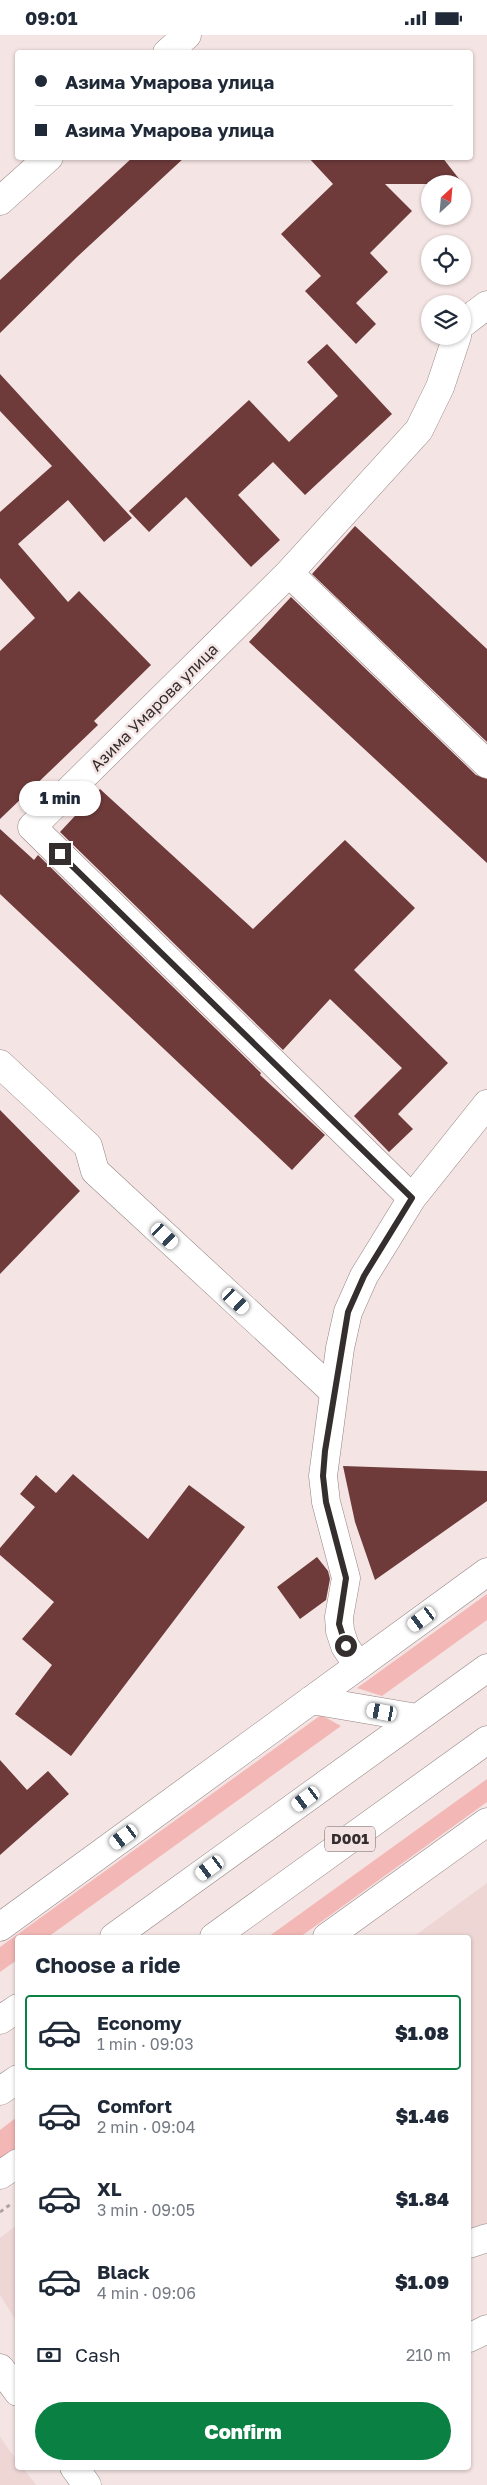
<!DOCTYPE html>
<html lang="en">
<head>
<meta charset="utf-8">
<style>
  body { margin:0; font-family:"Golos Text",sans-serif; background:#f6f6f7; color:#1f2937; height:100vh; display:flex; flex-direction:column; font-size:19px; white-space:nowrap }
  * { box-sizing:border-box; margin:0 }
  p { font-size:16px; color:#747a83 }
  .icon { flex:none; width:28px; height:28px; fill:none; stroke:currentColor; stroke-width:2; stroke-linecap:round; stroke-linejoin:round }
  .map { position:relative; flex:1; overflow:hidden }
  .details { position:absolute; left:15px; top:1900px; width:456px; height:535px; display:flex; flex-direction:column; background:#fff; border-radius:5px; box-shadow:0 1px 4px #0004 }
  .details>* { flex:none }
  .guide { position:absolute; left:15px; top:15px; width:458px; height:110px; border-radius:5px; box-shadow:0 1px 4px #0004; display:grid; align-content:center; height:110px; padding:0 20px; background:#fff }
  .needle { width:32px; rotate:26deg }
  .fabs { position:absolute; left:421px; top:140px; display:grid; gap:10px }
  .fabs a { display:grid; place-items:center; width:50px; height:50px; border-radius:50%; background:#fff; box-shadow:0 1px 4px #0004; font-size:25px }
  .end { position:absolute; width:22px; height:22px; margin:-11px; border:6px solid #342e2e; background:#fff; box-shadow:0 0 0 2px #fff }
  .from { border-radius:50% }
  .bubble { position:absolute; height:35px; border-radius:18px; background:#fff; box-shadow:0 1px 4px #0004; font-size:16px; font-weight:800; line-height:35px; text-align:center }
  .car { position:absolute; width:15px; height:30px; margin:-15px -8px; border-radius:6px; box-shadow:0 0 4px 1px #0007; background:linear-gradient(#fff 24%,#345 0 40%,#fff 0 76%,#345 0 86%,#fff 0) }
  .guide b { display:flex; align-items:center; gap:18px; height:48px; font-size:19px }
  .guide b+b { border-top:1px solid #e0e1e3 }
  .guide i { width:12px; height:12px; background:#1f2937 }
  ul { padding:0; list-style:none }
  li { display:flex; align-items:center; gap:15px; height:75px; margin:0 10px 8px; padding:0 10px; border:2px solid transparent; border-radius:5px }
  li div { flex:1 }
  li b { display:block; font-size:19px }
  li em { font-style:normal; font-weight:800 }
  li.on { border-color:#0b8043 }
  li>.icon { width:45px; height:45px; stroke-width:1.5 }
  h2 { padding:0 20px; font-size:22px; line-height:60px }
  .pay { display:flex; align-items:center; gap:12px; height:55px; padding:0 20px; font-size:19px }
  .pay p { margin-inline-start:auto }
  .cta { display:flex; gap:10px; margin-top:auto; padding:10px 20px }
  .cta a { flex:1; height:58px; border-radius:30px; background:#0b8043; color:#fff; font-size:20px; font-weight:800; line-height:58px; text-align:center }
  .status { display:flex; justify-content:space-between; align-items:center; height:35px; padding:0 25px; background:#fff; direction:ltr }
  .status svg { height:14px; fill:currentColor }
  .map>svg:first-child { display:block }
  .built { fill:#eed6d5 }
  .green { fill:#f3b8b6 }
  .building { fill:#6e3a3a }
  .lines { fill:none; stroke-linecap:round; stroke-linejoin:round }
  .minor-casing { stroke:#938584; stroke-width:29 }
  .highway-casing { stroke:#938584; stroke-width:29 }
  .path { stroke:#b0a4a3; stroke-width:3; stroke-dasharray:4 4; stroke-linecap:butt }
  .minor { stroke:#fff; stroke-width:28 }
  .highway { stroke:#fff; stroke-width:28 }
  .route { stroke:#342e2e; stroke-width:6 }
  .labels { text-anchor:middle; stroke-width:5; stroke-linejoin:round; paint-order:stroke }
  .shield { fill:#f4e4e3; stroke:#6e6564; stroke-width:1 }
  .shield-label { font-size:15px; font-weight:bold; fill:#342e2e }
  .street-label { font-size:16px; fill:#342e2e; stroke:#f4e4e3 }
</style>
</head>
<body>
<div class="status"><b>09:01</b><svg viewBox="0 0 49 12"><path d="M0 12V9h3v3zM5 12V6h3v6zM10 12V3h3v9zM15 12V0h3v12zM26 1h20v11H26zM47 4h2v5h-2z"/></svg></div>
<div class="map">
<svg width="487" height="2450" viewBox="0 0 487 2450">
  <rect width="100%" height="100%" fill="#f4e4e3"/>
  <path class="built" d="M487 1848V2194L469 2203V1902H413Z
    M17 2190V2287L0 2260V2203Z
    M0 2402 17 2426 18 2432 23 2433 36 2450H0Z"/>
  <path class="green" d="M487 1559V1585L382 1661 357 1653Z
    M321 1680 341 1691 48 1902H18L17 1925 0 1937V1912Z
    M487 1744V1767L300 1902H268Z
    M17 2082V2118L0 2132V2095Z"/>
  <path class="building" d="M133 122H185L77 222 0 298V245Z
    M308 122H442L463 149H385L412 176 370 218 388 237 356 268 376 289 356 309 305 256 321 241 281 199 333 149Z
    M327 309 392 379 305 460 273 427 238 460 280 505 251 532 186 462 149 497 129 476 249 365 289 407 338 361 307 327Z
    M0 339 132 483 104 507 68 465 18 509 68 567 79 556 151 630 94 686 98 690 0 784V616L35 583 0 543V477L52 431 0 376Z
    M355 491 487 614V707L312 539Z
    M291 562 476 740 487 744V828L249 607Z
    M100 754 253 894 345 805 415 873 354 935 448 1028 398 1079 413 1094 389 1117 354 1081 402 1033 330 964 283 1015 60 797Z
    M0 794 34 825 38 820 261 1038 260 1040 325 1100 292 1135 0 859Z
    M0 1075 80 1156 0 1239Z
    M343 1431 487 1436V1466L375 1545 355 1487Z
    M73 1439 148 1504 189 1450 245 1492 71 1721 15 1679 52 1630 22 1604 54 1567 0 1520V1513L35 1472 20 1459 36 1440 56 1458Z
    M317 1522 328 1536 330 1544 326 1565 300 1584 277 1552Z
    M0 1725 27 1755 48 1736 69 1759 0 1820Z"/>
  <g class="lines">
    <g class="minor-casing">
      <path id="minor" d="M167 18 187 0
        M0 166 49 122
        M462 289 487 270
        M289 538 487 729
        M0 1029 88 1111 95 1136 334 1357
        M412 1163 32 792 289 538 419 395 440 352 457 301
        M358 1631 345 1611 340 1596 339 1582 346 1543 326 1467 323 1441 340 1313 348 1277 364 1241 412 1163 487 1069
        M469 2209 487 2203
        M469 2303 487 2294
        M0 2333 18 2357
        M74 2432 87 2450"/>
    </g>
    <g class="highway-casing">
      <path id="highway" d="M311 1665 417 1683
        M0 1892 487 1537
        M114 1902 487 1633
        M214 1902 487 1705
        M327 1902 487 1787
        M0 1985 18 1973
        M0 2056 18 2044
        M0 2140 18 2128"/>
    </g>
    <path class="path" d="M0 2177 11 2169"/>
    <use href="#minor" class="minor"/>
    <use href="#highway" class="highway"/>
  </g>
  <g class="lines">
    <path class="route" d="M60 819 412 1163 364 1241 348 1277 325 1416 323 1441 326 1467 346 1543 339 1589 346 1611"/>
  </g>
  <g class="labels">
    <rect class="shield" x="325" y="1791.5" width="50" height="25" rx="4"/>
    <g class="shield-label">
      <text x="350" y="1809">D001</text>
    </g>
    <g class="street-label">
      <text transform="translate(154 672) rotate(-45)" y="6">Азима Умарова улица</text>
    </g>
  </g>
</svg>
<div class="fabs">
<a><svg class="needle" viewBox="-14 -14 28 28"><path d="M0-13l5 13h-10z" fill="#e53935"/><path d="M0 13l5-13h-10z" fill="#747a83"/></svg></a>
<a><svg class="icon" aria-label="locate" viewBox="0 0 24 24"><circle cx="12" cy="12" r="6"/><path d="M12 2v4M12 18v4M2 12h4M18 12h4"/></svg></a>
<a><svg class="icon" aria-label="layers" viewBox="0 0 24 24"><path d="M12 4l9 5-9 5-9-5zM3 14l9 5 9-5"/></svg></a>
</div>
<i class="end from" style="left:346px;top:1611px"></i>
<i class="end" style="left:60px;top:819px"></i>
<div class="bubble" style="left:19px;top:746px;width:82px">1 min</div>
<i class="car" style="left:165px;top:1201px;rotate:133deg"></i>
<i class="car" style="left:236px;top:1266px;rotate:133deg"></i>
<i class="car" style="left:422px;top:1584px;rotate:234deg"></i>
<i class="car" style="left:382px;top:1677px;rotate:280deg"></i>
<i class="car" style="left:306px;top:1764px;rotate:234deg"></i>
<i class="car" style="left:124px;top:1802px;rotate:234deg"></i>
<i class="car" style="left:210px;top:1833px;rotate:234deg"></i>
<div class="guide">
<b><i class="from"></i>Азима Умарова улица</b>
<b><i></i>Азима Умарова улица</b>
</div>
<section class="details">
<h2>Choose a ride</h2>
<ul>
<li class="on"><svg class="icon" aria-label="car" viewBox="0 0 24 24"><path d="M5 17H2v-5l4-1 3-4h7l3 4 3 1v5h-3M9 17h6M6 11h13"/><circle cx="7" cy="17" r="2"/><circle cx="17" cy="17" r="2"/></svg><div><b>Economy</b><p>1 min · 09:03</p></div><em>$1.08</em></li>
<li><svg class="icon" aria-label="car" viewBox="0 0 24 24"><path d="M5 17H2v-5l4-1 3-4h7l3 4 3 1v5h-3M9 17h6M6 11h13"/><circle cx="7" cy="17" r="2"/><circle cx="17" cy="17" r="2"/></svg><div><b>Comfort</b><p>2 min · 09:04</p></div><em>$1.46</em></li>
<li><svg class="icon" aria-label="car" viewBox="0 0 24 24"><path d="M5 17H2v-5l4-1 3-4h7l3 4 3 1v5h-3M9 17h6M6 11h13"/><circle cx="7" cy="17" r="2"/><circle cx="17" cy="17" r="2"/></svg><div><b>XL</b><p>3 min · 09:05</p></div><em>$1.84</em></li>
<li><svg class="icon" aria-label="car" viewBox="0 0 24 24"><path d="M5 17H2v-5l4-1 3-4h7l3 4 3 1v5h-3M9 17h6M6 11h13"/><circle cx="7" cy="17" r="2"/><circle cx="17" cy="17" r="2"/></svg><div><b>Black</b><p>4 min · 09:06</p></div><em>$1.09</em></li>
</ul>
<div class="pay"><svg class="icon" aria-label="cash" viewBox="0 0 24 24"><path d="M3 7h18v10H3z"/><circle cx="12" cy="12" r="2"/></svg>Cash<p>210 m</p></div>
<div class="cta"><a>Confirm</a></div>
</section>
</div>
</body>
</html>
